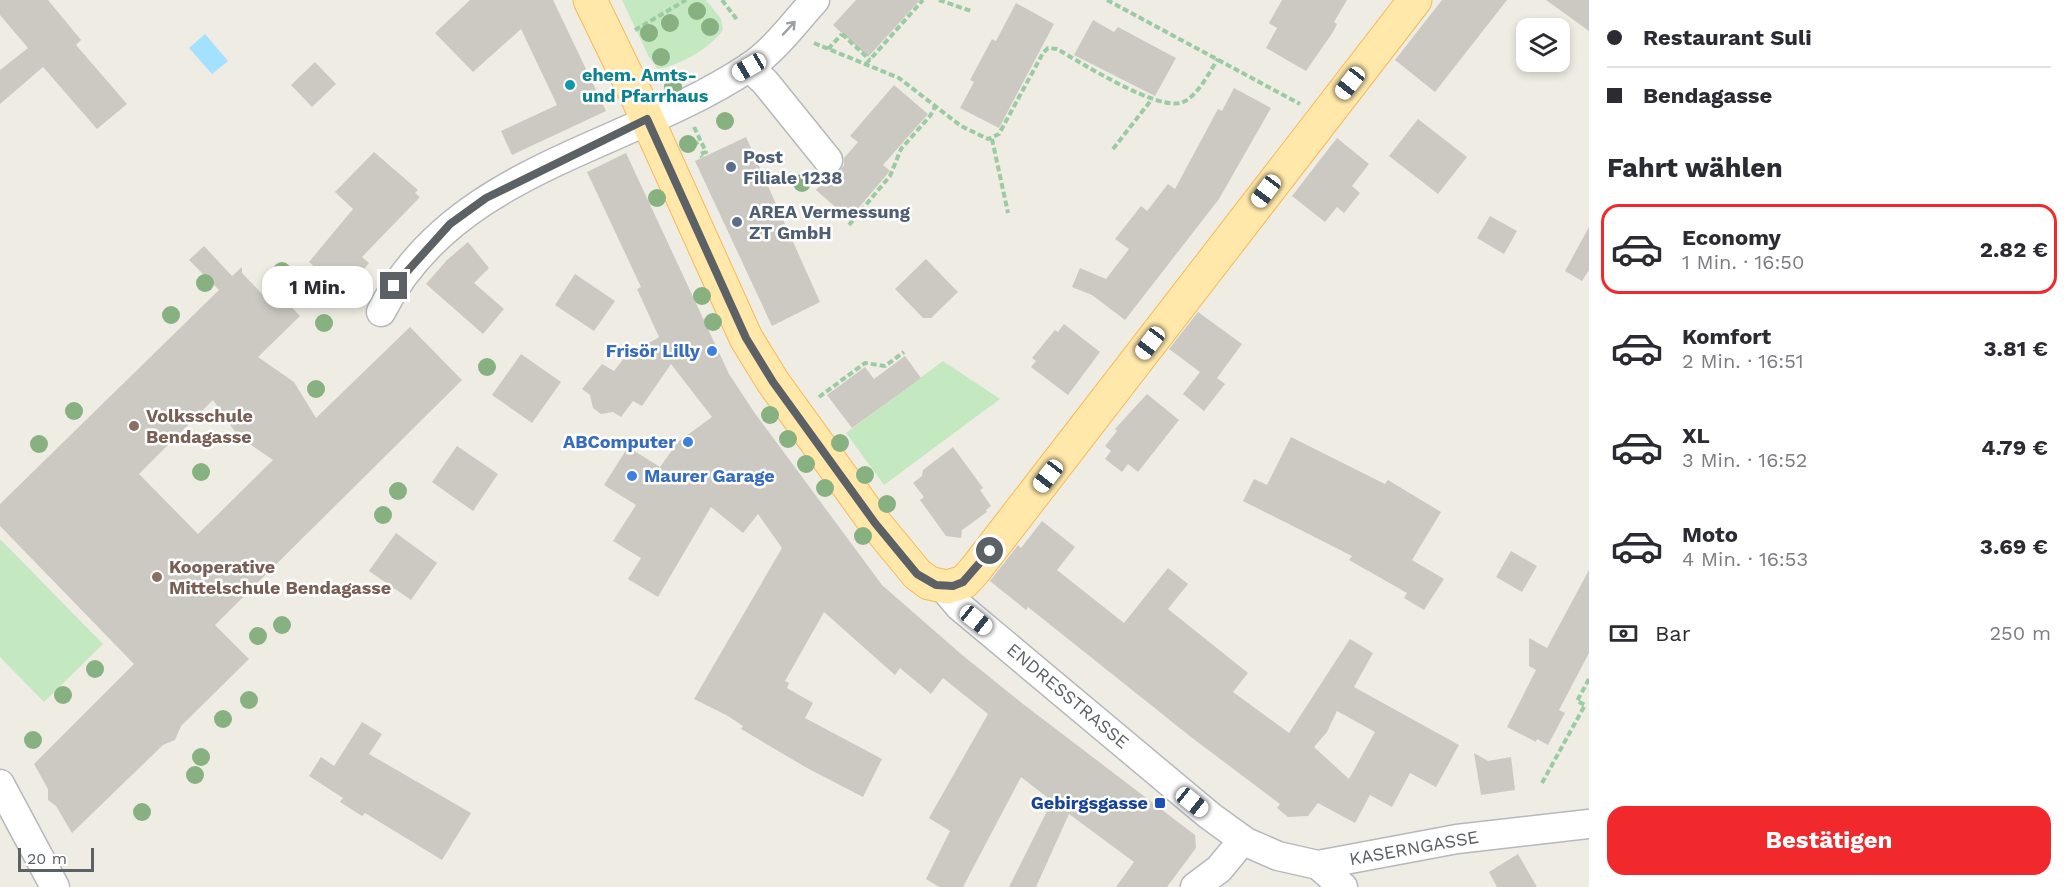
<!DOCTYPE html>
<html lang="de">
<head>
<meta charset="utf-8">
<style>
  body { margin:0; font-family:"Work Sans",sans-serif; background:#f2f2f3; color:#2b2b33; height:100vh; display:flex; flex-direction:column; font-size:22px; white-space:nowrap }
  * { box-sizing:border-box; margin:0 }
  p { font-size:20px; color:#7c7c81 }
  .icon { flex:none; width:33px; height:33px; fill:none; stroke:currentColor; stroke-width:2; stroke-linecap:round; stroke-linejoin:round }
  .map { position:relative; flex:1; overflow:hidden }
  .drawer { display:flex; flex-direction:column; background:#fff; width:480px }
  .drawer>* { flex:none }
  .guide { display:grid; align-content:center; height:132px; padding:0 18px; background:#fff }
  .buttons { position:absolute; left:1516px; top:18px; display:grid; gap:12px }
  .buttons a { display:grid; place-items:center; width:54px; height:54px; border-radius:12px; background:#fff; box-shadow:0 3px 9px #0003; font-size:30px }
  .scale { position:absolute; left:18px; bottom:15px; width:76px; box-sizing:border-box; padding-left:6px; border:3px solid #5c6165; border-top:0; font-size:16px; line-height:21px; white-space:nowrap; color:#5c6165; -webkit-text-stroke:4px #fff; paint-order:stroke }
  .end { position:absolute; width:27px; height:27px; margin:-14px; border:8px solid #5c6165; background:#fff; box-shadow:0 0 0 3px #fff }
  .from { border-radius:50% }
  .bubble { position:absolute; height:42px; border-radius:18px; background:#fff; box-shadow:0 3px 9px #0003; font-size:20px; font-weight:700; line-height:42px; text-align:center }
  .car { position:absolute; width:18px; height:36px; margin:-18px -9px; border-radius:8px; box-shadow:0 0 4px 2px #0007; background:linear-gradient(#fff 24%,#345 0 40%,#fff 0 76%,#345 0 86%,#fff 0) }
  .guide b { display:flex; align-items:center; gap:21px; height:57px; font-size:22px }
  .guide b+b { border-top:2px solid #e1e1e2 }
  .guide i { width:15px; height:15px; background:#2b2b33 }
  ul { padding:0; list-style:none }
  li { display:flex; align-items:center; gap:18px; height:90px; margin:0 12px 9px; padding:0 6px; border:3px solid transparent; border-radius:18px }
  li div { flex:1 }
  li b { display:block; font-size:22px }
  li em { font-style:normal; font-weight:700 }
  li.on { border-color:#f1292d }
  li>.icon { width:54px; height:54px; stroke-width:1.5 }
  h2 { padding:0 18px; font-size:27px; line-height:72px }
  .pay { display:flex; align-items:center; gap:15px; height:66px; padding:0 18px; font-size:22px }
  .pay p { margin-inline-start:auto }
  .action { display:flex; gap:12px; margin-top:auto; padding:12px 18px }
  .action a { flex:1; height:69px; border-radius:18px; background:#f1292d; color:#fff; font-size:24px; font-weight:700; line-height:69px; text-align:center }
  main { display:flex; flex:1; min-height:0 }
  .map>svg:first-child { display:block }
  .green { fill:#c4e8c0 }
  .water { fill:#a4e1ff }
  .building { fill:#ccc9c3; fill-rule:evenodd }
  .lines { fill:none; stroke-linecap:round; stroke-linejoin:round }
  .minor-casing { stroke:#b5b8bc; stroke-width:31 }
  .major-casing { stroke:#f8b955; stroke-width:35 }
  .path { stroke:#9acba3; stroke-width:4; stroke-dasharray:6 3; stroke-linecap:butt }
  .minor { stroke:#fff; stroke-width:28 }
  .major { stroke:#ffe8a9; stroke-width:33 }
  .tree { fill:#88b181 }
  .oneway { stroke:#9da0a3 }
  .route { stroke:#5c6165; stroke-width:8 }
  .culture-dot { fill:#0f9aa8; stroke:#fff; stroke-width:2 }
  .service-dot { fill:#5c6f8a; stroke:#fff; stroke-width:2 }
  .shop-dot { fill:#3f7fe0; stroke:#fff; stroke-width:2 }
  .education-dot { fill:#8d6e63; stroke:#fff; stroke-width:2 }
  .transit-dot { fill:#1a4fb4; stroke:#fff; stroke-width:2 }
  .labels { text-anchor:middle; stroke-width:5; stroke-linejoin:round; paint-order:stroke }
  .culture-label { font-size:18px; font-weight:bold; fill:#0d838f; stroke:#fff; text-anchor:start }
  .service-label { font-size:18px; font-weight:bold; fill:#4e5e75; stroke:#fff; text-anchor:start }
  .shop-label { font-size:18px; font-weight:bold; fill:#366cbe; stroke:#fff; text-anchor:end }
  .education-label { font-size:18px; font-weight:bold; fill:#785e54; stroke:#fff; text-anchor:start }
  .street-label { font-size:18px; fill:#5c6165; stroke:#fff }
  .transit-label { font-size:18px; font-weight:bold; fill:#164399; stroke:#fff; text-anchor:end }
</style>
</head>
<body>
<main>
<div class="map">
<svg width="1589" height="887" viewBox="0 0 1589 887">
  <rect width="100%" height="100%" fill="#efece4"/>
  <path class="green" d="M622 0H706L721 19 723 30C709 49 680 65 658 69L649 57Z
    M943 361 1000 399 884 485 846 433Z
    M0 539 103 644 44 702 0 657Z"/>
  <path class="water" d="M205 34 228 61 212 74 189 48Z"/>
  <path class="building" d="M0 0H48L81 40 76 45 127 104 97 129 43 67 0 104V70L28 48 0 15Z
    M470 0H553L606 111 512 155 501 131 557 105 521 29 473 72 435 33Z
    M856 0H920L868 57 833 25Z
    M1282 0H1347L1334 22 1337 24 1333 32 1306 71 1266 48 1277 28 1269 23Z
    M1442 0H1507L1435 92 1395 60Z
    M1546 0H1589V31Z
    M1016 3 1054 24 999 128 960 108 974 82 970 80 992 39 996 41Z
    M1093 20 1114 32 1118 27 1176 58 1155 96 1074 55Z
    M315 62 336 84 312 107 291 85Z
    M894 85 928 114 883 165 890 171 849 219 816 190 828 176 839 172 844 165V158L858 142 850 136Z
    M1234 88 1271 108 1219 199 1125 320 1092 295 1072 287 1080 268 1106 279 1129 249 1115 239 1141 206 1147 211 1168 184 1175 189 1218 109 1222 111Z
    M1418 119 1467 157 1438 194 1389 156Z
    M746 137 820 302 772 326 695 161Z
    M1337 138 1369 164 1352 186 1360 193 1344 213 1337 207 1325 222 1292 196Z
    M374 152 418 190 415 193 420 197 362 257 369 263 344 292 309 262 353 209 335 192Z
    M626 153 729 374 754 412 882 585 961 654 1023 704 1195 835 1196 848 1167 887H1116L1134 862 1069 814 1036 887H1009L1052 801 1021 777 963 887H939L926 879 950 831 929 818 988 714 943 678 931 694 900 668 895 675 824 612 785 681 789 683 787 688 813 703 805 718 882 759 863 797 807 768 741 729 743 726 728 716 694 699 782 548 758 514 743 533 711 507 658 597 628 579 641 558 613 541 636 505 604 485 628 447 660 467 678 442 712 417 671 364 642 406 633 401 621 417 613 412 601 414 593 408 590 395 582 389 602 364 614 371 625 357 659 337 637 289 641 287 587 172Z
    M1490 216 1517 231 1504 254 1477 238Z
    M1589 227V270L1582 281 1565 271Z
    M468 242 489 268 474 283 504 309 483 334 426 284 447 260Z
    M204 246 232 276 242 267V273L268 300 277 292 300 316 258 357 294 382 316 418 410 327 462 380 215 625 249 659 181 726 175 740 163 745 72 833 56 806 48 800V789L34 764 134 664 0 526V504L219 290 189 260ZM213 400 238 436 273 460 198 534 139 474Z
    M926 259 958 292 931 318H923L895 289Z
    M575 274 615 301 594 331 555 305Z
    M1198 312 1242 344 1217 378 1225 384 1204 411 1183 394 1200 372 1169 349Z
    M1064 324 1100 352 1068 395 1031 367 1036 361 1032 358 1055 330 1058 332Z
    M521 354 561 382 532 423 492 395Z
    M905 356 921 378 852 428 827 395 865 367 874 379Z
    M1147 394 1179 420 1138 472 1128 464 1122 472 1105 459 1111 451 1105 446 1117 431 1115 429Z
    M1291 437 1385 484 1388 480 1441 512 1412 560 1444 579 1424 610 1404 598 1407 593 1349 560 1352 556 1243 501 1254 479 1267 485Z
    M457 446 498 474 473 511 432 482Z
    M953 447 983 488 980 490 991 506 986 510 987 512 962 530 961 538 946 536 920 500 924 497 913 483 922 476 923 470Z
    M1042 521 1075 547 1057 570 1124 623 1168 568 1188 584 1168 609 1248 673 1233 692 1289 733 1350 639 1373 653 1354 687 1459 745 1436 787 1410 773 1392 807 1370 795 1355 823 1318 803 1308 816 1288 817 1277 808 1280 804 1191 737 1028 607 1026 610 990 581 1018 545 1021 548ZM1337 711 1375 732 1349 779 1314 747 1327 732Z
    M396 533 437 563 411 600 369 571Z
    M1511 551 1537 566 1522 592 1496 577Z
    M1589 570V653L1559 710 1565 713 1548 745 1537 739 1536 742 1507 727 1536 670 1529 666V638L1547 648Z
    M362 722 382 734 369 754 471 813 442 860 365 813 362 816 340 802 343 798 309 776 321 757 334 766Z
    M1474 753 1488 761 1511 757 1515 790 1481 795Z
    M1518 854 1537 887H1497L1489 872Z"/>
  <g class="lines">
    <g class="minor-casing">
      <path id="minor" d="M749 67 765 82 828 160
        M381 312C453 169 626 149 748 68 774 51 794 23 815 0
        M943 587 959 606 1210 816 1246 842 1278 856 1318 865 1457 839 1589 824
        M0 784 55 887
        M1318 865 1343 887
        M1195 887 1219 869 1243 840"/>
    </g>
    <g class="major-casing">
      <path id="major" d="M590 0 638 99 746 338 773 382 875 523 917 574 929 583 947 587 964 582 975 570 1415 0"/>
    </g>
    <path class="path" d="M722 0 738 21
      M939 0 971 11
      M1107 0 1300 104
      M635 30 686 0
      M842 34 870 60
      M814 43 899 78 961 126 988 139 999 134 1043 53 1048 48 1057 49C1080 62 1160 113 1183 102 1198 96 1209 72 1218 59
      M828 49 842 34
      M866 64 923 0
      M694 127 706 152 700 154 702 157
      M992 139 1008 213
      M696 146 695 144 700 141
      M1113 149 1152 99
      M849 225 890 176 901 149 930 116 936 105
      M819 397 865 363 885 366 904 352
      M1542 783 1585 705 1577 701 1589 679"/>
    <use href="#minor" class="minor"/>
    <use href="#major" class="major"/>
  </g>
  <g class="tree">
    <circle cx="697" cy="11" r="9"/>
    <circle cx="670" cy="23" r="9"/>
    <circle cx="710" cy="27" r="9"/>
    <circle cx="649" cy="33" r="9"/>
    <circle cx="661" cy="57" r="9"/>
    <circle cx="673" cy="87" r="9"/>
    <circle cx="725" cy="121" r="9"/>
    <circle cx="688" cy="144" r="9"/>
    <circle cx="802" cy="183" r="9"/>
    <circle cx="657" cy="198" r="9"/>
    <circle cx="282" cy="271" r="9"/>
    <circle cx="205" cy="283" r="9"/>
    <circle cx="702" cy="296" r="9"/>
    <circle cx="171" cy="315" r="9"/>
    <circle cx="713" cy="322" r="9"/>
    <circle cx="324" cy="323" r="9"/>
    <circle cx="487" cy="367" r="9"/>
    <circle cx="316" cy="389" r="9"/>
    <circle cx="74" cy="411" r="9"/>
    <circle cx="770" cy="415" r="9"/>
    <circle cx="788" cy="439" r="9"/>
    <circle cx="840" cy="443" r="9"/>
    <circle cx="39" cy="444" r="9"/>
    <circle cx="806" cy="464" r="9"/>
    <circle cx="201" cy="472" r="9"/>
    <circle cx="865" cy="475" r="9"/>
    <circle cx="825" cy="488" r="9"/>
    <circle cx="398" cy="491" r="9"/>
    <circle cx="887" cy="504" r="9"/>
    <circle cx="383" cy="515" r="9"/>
    <circle cx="863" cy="536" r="9"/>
    <circle cx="282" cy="625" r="9"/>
    <circle cx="258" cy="636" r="9"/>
    <circle cx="95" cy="669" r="9"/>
    <circle cx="63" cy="695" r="9"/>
    <circle cx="249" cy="700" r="9"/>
    <circle cx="223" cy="719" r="9"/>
    <circle cx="33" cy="740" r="9"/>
    <circle cx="201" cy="757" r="9"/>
    <circle cx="195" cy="775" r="9"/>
    <circle cx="142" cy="812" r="9"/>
  </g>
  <defs><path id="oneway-shaft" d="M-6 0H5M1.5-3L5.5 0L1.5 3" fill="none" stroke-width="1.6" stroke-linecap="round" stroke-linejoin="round" transform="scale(1.5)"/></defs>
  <use class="oneway" href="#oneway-shaft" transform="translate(789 28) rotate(-47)"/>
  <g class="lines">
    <path class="route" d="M394 286 450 224 486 198 647 119 746 338 773 382 875 523 917 574 936 585 953 586 963 582 990 551"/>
  </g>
  <circle class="culture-dot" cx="570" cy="85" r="6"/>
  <g class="service-dot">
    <circle cx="731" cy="167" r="6"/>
    <circle cx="737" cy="222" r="6"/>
  </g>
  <g class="shop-dot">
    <circle cx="712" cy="351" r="6"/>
    <circle cx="688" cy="442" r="6"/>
    <circle cx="632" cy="476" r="6"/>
  </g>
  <g class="education-dot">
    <circle cx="134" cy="426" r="6"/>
    <circle cx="157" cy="577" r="6"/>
  </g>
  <rect class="transit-dot" x="1154" y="797" width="12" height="12" rx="3"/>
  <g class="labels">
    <g class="culture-label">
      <text x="582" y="81">ehem. Amts-<tspan x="582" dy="21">und Pfarrhaus</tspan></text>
    </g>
    <g class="service-label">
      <text x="743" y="163">Post<tspan x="743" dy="21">Filiale 1238</tspan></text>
      <text x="749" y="218">AREA Vermessung<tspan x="749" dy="21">ZT GmbH</tspan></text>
    </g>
    <g class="shop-label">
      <text x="700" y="357">Frisör Lilly</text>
      <text x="676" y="448">ABComputer</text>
      <text x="644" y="482" text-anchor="start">Maurer Garage</text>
    </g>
    <g class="education-label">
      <text x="146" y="422">Volksschule<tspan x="146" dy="21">Bendagasse</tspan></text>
      <text x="169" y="573">Kooperative<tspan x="169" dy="21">Mittelschule Bendagasse</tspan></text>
    </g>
    <g class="street-label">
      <text transform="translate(1068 696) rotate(40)" y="6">ENDRESSTRASSE</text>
      <text transform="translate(1414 848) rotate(-10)" y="6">KASERNGASSE</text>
    </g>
    <g class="transit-label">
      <text x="1148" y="809">Gebirgsgasse</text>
    </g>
  </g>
</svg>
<div class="buttons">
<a><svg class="icon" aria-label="layers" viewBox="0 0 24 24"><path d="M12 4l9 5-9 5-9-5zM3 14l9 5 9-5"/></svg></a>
</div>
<div class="scale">20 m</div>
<i class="end from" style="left:990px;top:551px"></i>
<i class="end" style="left:394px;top:286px"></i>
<div class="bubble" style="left:262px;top:266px;width:111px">1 Min.</div>
<i class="car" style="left:749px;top:67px;rotate:240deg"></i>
<i class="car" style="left:1350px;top:83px;rotate:218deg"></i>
<i class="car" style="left:1266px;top:191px;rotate:217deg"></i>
<i class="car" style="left:1150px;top:343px;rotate:217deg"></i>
<i class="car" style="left:1048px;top:476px;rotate:218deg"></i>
<i class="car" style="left:976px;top:620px;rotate:129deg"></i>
<i class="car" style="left:1192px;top:802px;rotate:129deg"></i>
</div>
<section class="drawer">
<div class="guide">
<b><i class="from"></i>Restaurant Suli</b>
<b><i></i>Bendagasse</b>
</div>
<h2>Fahrt wählen</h2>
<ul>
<li class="on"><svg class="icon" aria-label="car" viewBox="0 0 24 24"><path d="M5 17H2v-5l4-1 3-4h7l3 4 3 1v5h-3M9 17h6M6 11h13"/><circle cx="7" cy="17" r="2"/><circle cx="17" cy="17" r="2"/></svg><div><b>Economy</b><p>1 Min. · 16:50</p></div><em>2.82 €</em></li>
<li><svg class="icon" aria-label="car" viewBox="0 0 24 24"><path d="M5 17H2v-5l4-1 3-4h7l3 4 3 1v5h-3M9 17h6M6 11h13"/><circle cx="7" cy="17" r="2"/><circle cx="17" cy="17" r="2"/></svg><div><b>Komfort</b><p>2 Min. · 16:51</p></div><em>3.81 €</em></li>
<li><svg class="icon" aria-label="car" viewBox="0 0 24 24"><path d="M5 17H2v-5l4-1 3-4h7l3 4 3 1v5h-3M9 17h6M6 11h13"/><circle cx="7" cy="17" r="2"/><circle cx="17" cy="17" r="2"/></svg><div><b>XL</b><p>3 Min. · 16:52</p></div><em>4.79 €</em></li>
<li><svg class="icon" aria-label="car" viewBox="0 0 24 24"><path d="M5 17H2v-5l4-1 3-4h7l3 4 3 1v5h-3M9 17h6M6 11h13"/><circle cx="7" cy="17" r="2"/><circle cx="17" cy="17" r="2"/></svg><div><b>Moto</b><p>4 Min. · 16:53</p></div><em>3.69 €</em></li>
</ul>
<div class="pay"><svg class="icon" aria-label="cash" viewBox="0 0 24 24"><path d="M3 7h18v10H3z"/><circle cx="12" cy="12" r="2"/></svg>Bar<p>250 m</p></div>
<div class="action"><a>Bestätigen</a></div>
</section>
</main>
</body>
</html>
